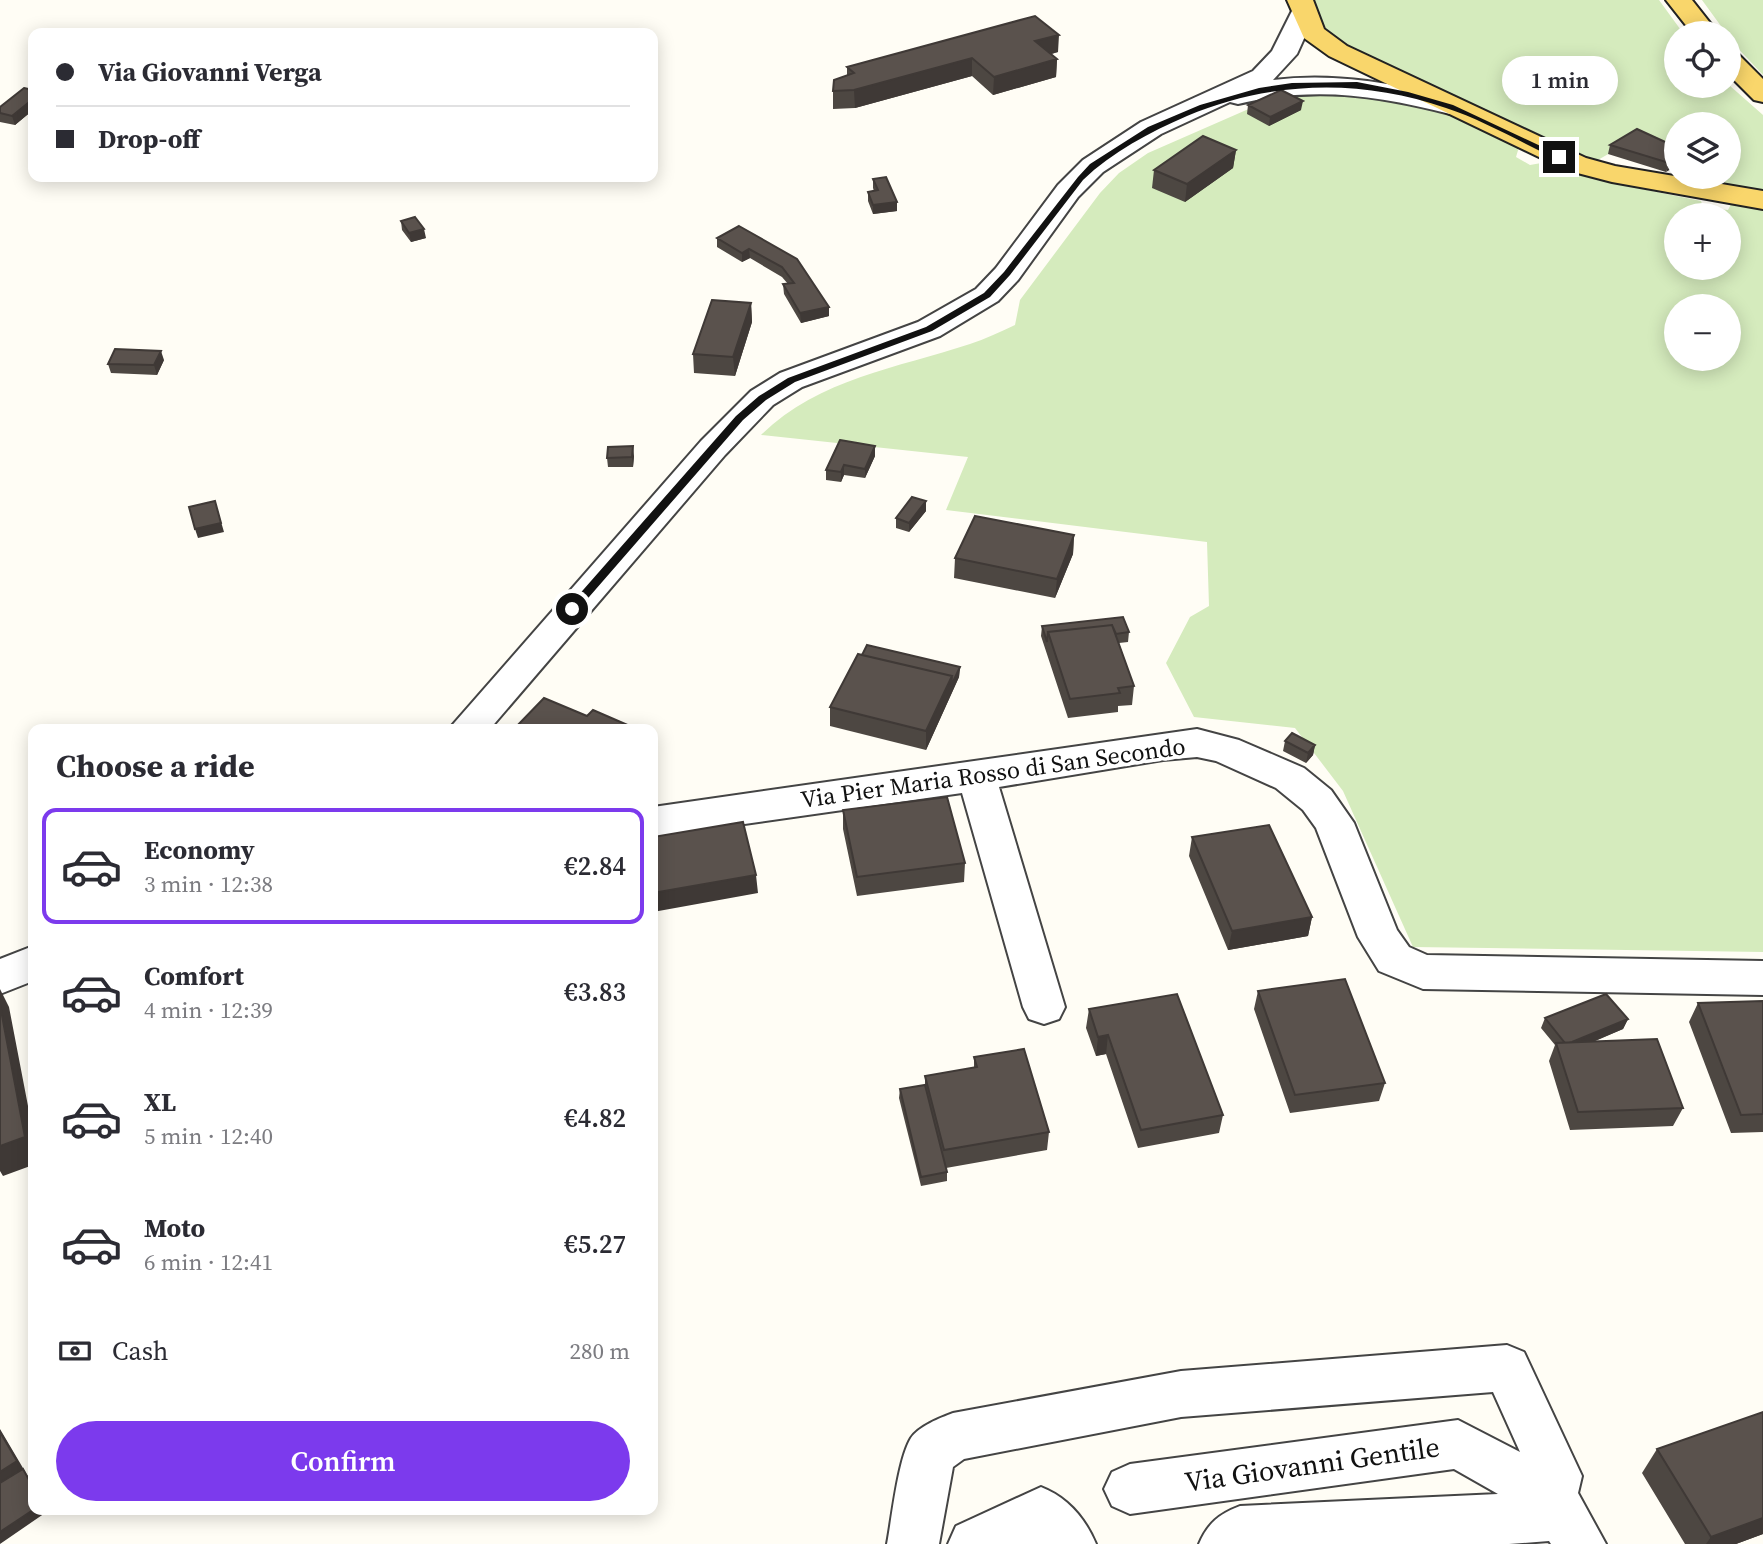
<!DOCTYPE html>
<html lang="en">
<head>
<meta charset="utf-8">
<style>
  body { margin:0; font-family:"Source Serif 4",serif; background:#f7f7f7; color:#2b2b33; height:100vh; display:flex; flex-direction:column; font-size:26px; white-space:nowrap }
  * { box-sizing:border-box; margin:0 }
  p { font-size:23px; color:#7c7c81 }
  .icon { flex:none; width:38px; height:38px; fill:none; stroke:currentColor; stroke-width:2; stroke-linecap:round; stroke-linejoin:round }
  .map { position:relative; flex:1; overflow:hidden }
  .details { position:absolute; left:28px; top:724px; width:630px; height:791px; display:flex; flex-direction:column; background:#fff; border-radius:14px; box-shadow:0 4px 18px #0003 }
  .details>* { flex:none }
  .hud { position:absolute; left:28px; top:28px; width:630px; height:154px; border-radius:14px; box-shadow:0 4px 18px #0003; display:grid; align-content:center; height:154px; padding:0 28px; background:#fff }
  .fabs { position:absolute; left:1664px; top:21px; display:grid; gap:14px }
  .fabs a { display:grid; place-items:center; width:77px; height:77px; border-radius:50%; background:#fff; box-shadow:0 4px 18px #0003; font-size:35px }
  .end { position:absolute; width:32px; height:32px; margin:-16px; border:9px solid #111; background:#fff; box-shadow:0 0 0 4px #fff }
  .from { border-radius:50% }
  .bubble { position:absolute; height:49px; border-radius:24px; background:#fff; box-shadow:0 4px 18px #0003; font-size:23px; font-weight:600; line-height:49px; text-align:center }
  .hud b { display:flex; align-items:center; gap:24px; height:66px; font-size:26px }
  .hud b+b { border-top:2px solid #e1e1e2 }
  .hud i { width:18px; height:18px; background:#2b2b33 }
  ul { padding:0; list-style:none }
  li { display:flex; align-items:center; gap:21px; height:116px; margin:0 14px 10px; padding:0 14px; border:4px solid transparent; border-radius:14px }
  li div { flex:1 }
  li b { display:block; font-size:26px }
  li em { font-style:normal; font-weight:600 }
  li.current { border-color:#7c3aed }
  li>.icon { width:63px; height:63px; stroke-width:1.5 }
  h2 { padding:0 28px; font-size:32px; line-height:84px }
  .pay { display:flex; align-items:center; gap:18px; height:77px; padding:0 28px; font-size:26px }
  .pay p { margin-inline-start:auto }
  .action { display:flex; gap:14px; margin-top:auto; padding:14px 28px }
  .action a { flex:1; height:80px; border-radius:42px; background:#7c3aed; color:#fff; font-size:28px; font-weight:600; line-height:80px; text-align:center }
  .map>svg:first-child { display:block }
  .green { fill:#d5ebbd; fill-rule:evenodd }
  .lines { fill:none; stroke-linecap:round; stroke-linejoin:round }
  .minor-casing { stroke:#444; stroke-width:4 }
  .major-casing { stroke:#222; stroke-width:4 }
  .minor { fill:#fff; fill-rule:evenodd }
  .major { fill:#f9d66b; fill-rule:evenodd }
  .wall { fill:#4d4742 }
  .shaded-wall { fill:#3f3936 }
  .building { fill:#5a524d; stroke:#3f3936; stroke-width:2 }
  .route { fill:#111 }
  .labels { text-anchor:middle; stroke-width:7; stroke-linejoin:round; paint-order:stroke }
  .street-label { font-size:24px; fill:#111; stroke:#fff }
  .near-street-label { font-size:28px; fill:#111; stroke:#fff }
</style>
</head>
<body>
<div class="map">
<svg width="1763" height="1544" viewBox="0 0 1763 1544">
  <rect width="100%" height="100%" fill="#fffdf5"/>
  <path class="green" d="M1314 0H1659L1683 33H1676V86L1729 85 1763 115V192L1702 182 1707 177H1729V124H1676V150L1642 135 1596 161 1571 152 1345 47 1326 32Z
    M1702 0H1763V75L1732 42 1729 33H1726Z
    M1338 90 1434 108 1519 147 1516 157 1530 165 1547 162 1545 170 1554 175 1567 169 1613 183 1701 201 1703 207 1728 210 1731 204 1763 208V952L1413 947 1343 791 1295 728 1194 717 1166 663 1190 617 1209 606 1207 542 946 510 968 457 761 435C818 379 897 368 970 344 985 339 1000 332 1015 325L1020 300 1100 193 1119 173 1148 153 1276 97ZM1676 215H1729V268H1676ZM1676 306H1729V359H1676Z"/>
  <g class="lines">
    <g class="minor-casing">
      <path id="minor" d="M1303 4 1312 7 1316 12 1297 54 1273 80C1337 72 1398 84 1459 100L1463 106 1459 112 1450 114C1375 95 1314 86 1238 104L1230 102 1161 134 1103 172 1078 197 1018 280 998 301 940 336 802 387 773 405 725 455 489 730H448L701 441 751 391 780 373 918 322 976 289 996 268 1058 185 1083 160 1141 122 1253 71 1272 51 1294 7Z
        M1197 729 1239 740 1304 768 1331 790 1354 823 1397 930 1409 947 1427 955 1763 961V995L1423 989 1379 971 1358 937 1316 828 1303 810 1276 788 1216 761 1197 757 1163 760 999 787 1065 1007 1059 1019 1044 1024 1029 1019 1023 1007 962 793 653 837V807Z
        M33 946V981L0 994V959Z
        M1507 1345 1524 1352 1582 1476 1578 1493 1606 1544H1551L1549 1541 1509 1544H1199C1208 1523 1219 1514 1240 1506L1498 1494 1454 1469 1130 1514 1112 1506 1104 1489 1112 1472 1130 1464 1458 1420 1520 1452 1493 1392 1181 1417 964 1459 953 1467 939 1544H887C892 1518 898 1459 911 1438 919 1426 940 1418 953 1413L1181 1371Z
        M1041 1487C1067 1497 1085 1518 1096 1544H948L956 1526Z"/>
    </g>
    <g class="major-casing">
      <path id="major" d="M1287 0H1313L1324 29 1347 46 1586 158 1615 166 1763 191V209L1612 182 1566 170 1329 56 1304 38Z
        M1666 0H1692L1718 33H1692Z
        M1729 52 1738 54 1763 79V102L1754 100 1729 75Z"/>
    </g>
    <use href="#minor" class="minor"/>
    <use href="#major" class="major"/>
  </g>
  <path class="wall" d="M1058 52 1051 54 1057 59 1056 77 993 95 972 76 855 108 833 109V91L847 75V67Z
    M33 90V110L15 125 0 122V107Z
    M1248 105 1301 110 1269 126 1247 114Z
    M1610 145 1676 147 1666 172 1608 154Z
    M1236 150 1233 168 1185 202 1152 188 1154 170Z
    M873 179 897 202V211L873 214 868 201V192L874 191 873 188Z
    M401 221 426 238 411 242 402 230Z
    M717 238 797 259 829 316 801 323 784 294 783 284H788L782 277 750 258 742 262 717 247Z
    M751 303 752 322 735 376 694 373 693 354Z
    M164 360 157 375 111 373 108 364Z
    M875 446V456L865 478 844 475 841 482 826 480V470Z
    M634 456 633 467H608L607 458Z
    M926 501V511L909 532 896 528V518Z
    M1074 535 1073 554 1055 598 954 578 955 558Z
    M1042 626 1129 632 1128 642 1119 643 1134 686 1132 705 1118 706V712L1068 718 1041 636Z
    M960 667 959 677 926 750 830 726V707Z
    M1285 741 1315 745 1313 755 1306 763 1283 751Z
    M843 810 965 863 964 882 857 896 843 829Z
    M1192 837 1312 917 1308 936 1228 950 1189 856Z
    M1258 991 1385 1083 1379 1101 1290 1113 1254 1009Z
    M1763 1001V1132L1731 1133 1689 1022 1698 1003Z
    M1089 1009 1223 1115 1219 1133 1138 1148 1106 1054 1096 1056 1086 1028Z
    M1545 1018 1628 1019 1623 1029 1593 1042 1683 1108 1673 1126 1570 1130 1549 1061 1555 1045 1541 1028Z
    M974 1057 1049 1132 1047 1150 946 1168 947 1172V1181L921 1186 899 1098 900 1089 925 1085V1076L974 1068Z
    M1657 1449 1763 1534 1736 1544H1685L1642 1473Z"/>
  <path class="shaded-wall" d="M1059 35 1058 52 1034 59 1035 41Z
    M972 58V76L855 108 854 90Z
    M1057 59 1056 77 993 95 994 77Z
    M33 99V110L15 125 12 116Z
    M1303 101 1301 110 1269 126 1270 117Z
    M1236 150 1233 168 1185 202 1187 184Z
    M1676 158V166L1666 172 1669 163Z
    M897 202V211L873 214V205Z
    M424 229 426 238 411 242 409 233Z
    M749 249 750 258 742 262V253Z
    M751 303 752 322 735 376 733 357Z
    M829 307V316L801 323 800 313Z
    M161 351 164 360 157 375 154 365Z
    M633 446 634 456 633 467 632 457Z
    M875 446V456L865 478V469Z
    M844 465V475L841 482V472Z
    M215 501 224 532 198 538 195 529Z
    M926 501V511L909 532V523Z
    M1074 535 1073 554 1055 598 1057 579Z
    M960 667 959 677 926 750V731L952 676Z
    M656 737 658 756 653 762V740Z
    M1315 745 1313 755 1306 763 1308 753Z
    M756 875 758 893 653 912V893Z
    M1312 917 1308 936 1228 950 1232 931Z
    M0 989 9 1007 33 1132V1165L3 1176 0 1171Z
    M1628 1019 1623 1029 1563 1054 1567 1045Z
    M1108 1035 1106 1054 1096 1056 1098 1037Z
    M0 1429 33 1485V1487L0 1495Z
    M33 1510H48V1511L0 1544V1532Z
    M1763 1518V1534L1736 1544H1706L1711 1537Z"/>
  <path class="building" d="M1035 16 1059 35 1035 41 1057 59 994 77 972 58 854 90 833 91 834 80 854 73 847 67Z
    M24 88 33 90V99L12 116 0 113V107Z
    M1281 90 1303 101 1270 117 1248 105Z
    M1637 129 1676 147V158L1669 163 1610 145Z
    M1203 136 1236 150 1187 184 1154 170Z
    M886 177 897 202 873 205 868 192 878 190 873 179Z
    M415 217 424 229 409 233 401 221Z
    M739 226 797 259 829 307 800 313 783 284 794 283 782 267 749 249 742 253 717 238Z
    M712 300 751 303 733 357 693 354Z
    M115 349 161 351 154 365 108 364Z
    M840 440 875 446 865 469 844 465 841 472 826 470Z
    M633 446 632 457 607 458 608 447Z
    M912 497 926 501 909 523 896 518Z
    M215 501 221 523 195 529 189 507Z
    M975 516 1074 535 1057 579 955 558Z
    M1123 617 1129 632 1116 634 1112 625 1048 632 1047 642 1042 626Z
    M1112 625 1134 686 1118 688 1120 693 1070 699 1048 632Z
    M867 645 960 667 951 686 952 676 862 655Z
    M858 654 952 676 926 731 830 707Z
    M544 698 587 716 593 710 639 730H513Z
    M1292 733 1315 745 1308 753 1285 741Z
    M947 797 965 863 857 877 843 810Z
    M743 822 756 875 653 893V837Z
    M1269 825 1312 917 1232 931 1192 837Z
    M1345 979 1385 1083 1295 1095 1258 991Z
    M1177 994 1223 1115 1141 1130 1108 1035 1098 1037 1089 1009Z
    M1606 994 1628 1019 1572 1042 1565 1043 1545 1018Z
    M1763 1001V1114L1741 1115 1698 1003Z
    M0 1005 25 1137 0 1146Z
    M1657 1039 1683 1108 1578 1112 1556 1043Z
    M1024 1049 1049 1132 944 1150 925 1076 977 1067 974 1057Z
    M925 1085 947 1172 921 1177 900 1089Z
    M1763 1412V1518L1711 1537 1657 1449Z
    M0 1432 17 1461 0 1472Z
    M23 1469 33 1487V1510L0 1532V1483Z"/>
  <path class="route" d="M1357 82 1408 92 1453 105 1564 157 1557 159C1520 142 1483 120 1446 108 1360 78 1270 81 1187 116 1150 132 1112 152 1083 180L1010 275 990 297 932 331 795 382 766 400 743 420 576 612H569V606L736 416 759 396 788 378 926 327 984 293 1004 272 1078 177 1090 164 1148 127 1200 105 1259 88 1292 83Z"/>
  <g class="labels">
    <g class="street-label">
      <text transform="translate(993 773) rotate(-8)" y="8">Via Pier Maria Rosso di San Secondo</text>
    </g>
    <g class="near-street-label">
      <text transform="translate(1312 1464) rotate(-8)" y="10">Via Giovanni Gentile</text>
    </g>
  </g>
</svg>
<div class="fabs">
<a><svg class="icon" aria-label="locate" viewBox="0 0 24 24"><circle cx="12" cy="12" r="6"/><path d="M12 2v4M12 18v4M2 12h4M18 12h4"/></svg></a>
<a><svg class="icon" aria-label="layers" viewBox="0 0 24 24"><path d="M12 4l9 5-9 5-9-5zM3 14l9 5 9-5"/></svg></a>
<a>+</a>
<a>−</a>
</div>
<i class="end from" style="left:572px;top:609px"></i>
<i class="end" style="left:1559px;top:157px"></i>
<div class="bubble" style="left:1502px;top:56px;width:116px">1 min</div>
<div class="hud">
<b><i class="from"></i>Via Giovanni Verga</b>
<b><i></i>Drop-off</b>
</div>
<section class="details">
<h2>Choose a ride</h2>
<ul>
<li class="current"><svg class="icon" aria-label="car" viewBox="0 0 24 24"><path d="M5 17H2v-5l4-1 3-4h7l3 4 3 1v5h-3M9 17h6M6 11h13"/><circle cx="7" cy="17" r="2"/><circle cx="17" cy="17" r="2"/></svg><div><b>Economy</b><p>3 min · 12:38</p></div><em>€2.84</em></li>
<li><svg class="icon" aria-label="car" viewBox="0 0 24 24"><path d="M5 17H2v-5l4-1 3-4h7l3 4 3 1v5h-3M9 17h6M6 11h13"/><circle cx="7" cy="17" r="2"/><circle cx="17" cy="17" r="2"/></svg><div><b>Comfort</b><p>4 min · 12:39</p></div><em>€3.83</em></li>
<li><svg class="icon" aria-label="car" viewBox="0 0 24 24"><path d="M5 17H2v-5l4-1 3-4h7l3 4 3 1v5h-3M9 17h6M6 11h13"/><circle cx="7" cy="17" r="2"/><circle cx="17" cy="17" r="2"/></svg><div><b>XL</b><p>5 min · 12:40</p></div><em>€4.82</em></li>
<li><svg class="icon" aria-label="car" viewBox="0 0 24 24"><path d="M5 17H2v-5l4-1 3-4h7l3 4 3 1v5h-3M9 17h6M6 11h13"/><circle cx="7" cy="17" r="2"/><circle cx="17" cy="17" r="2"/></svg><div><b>Moto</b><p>6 min · 12:41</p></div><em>€5.27</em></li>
</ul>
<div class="pay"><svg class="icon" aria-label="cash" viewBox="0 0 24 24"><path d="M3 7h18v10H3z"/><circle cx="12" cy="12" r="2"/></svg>Cash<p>280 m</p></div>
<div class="action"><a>Confirm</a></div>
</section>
</div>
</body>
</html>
